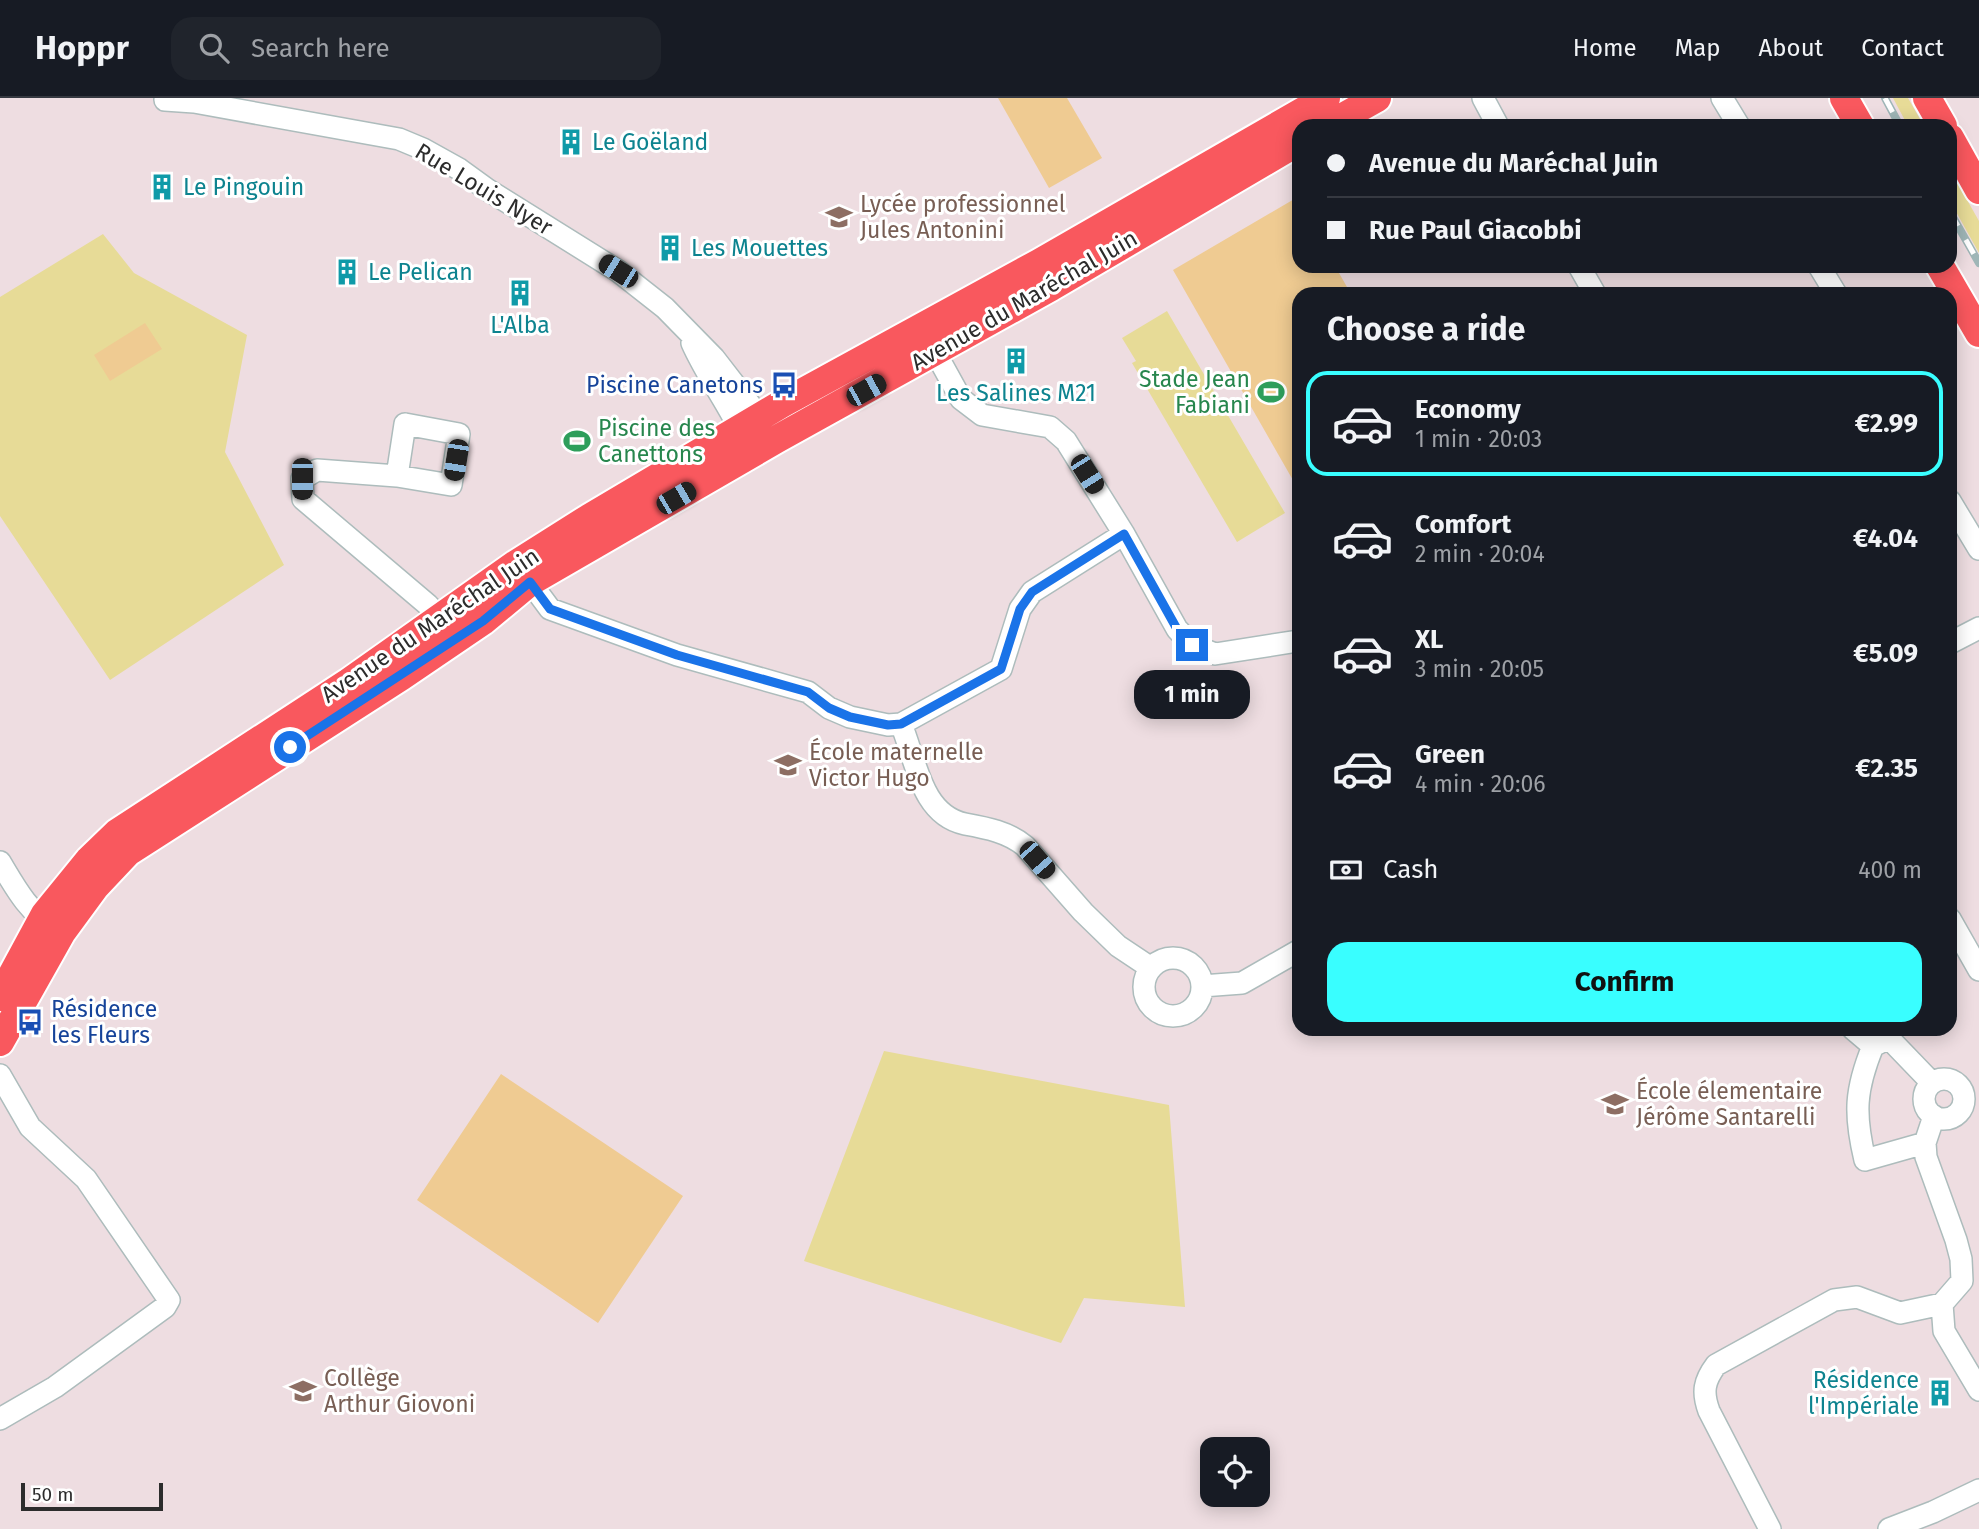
<!DOCTYPE html>
<html lang="en">
<head>
<meta charset="utf-8">
<style>
  body { margin:0; font-family:"Fira Sans",sans-serif; background:#20242c; color:#f1f3f6; height:100vh; display:flex; flex-direction:column; font-size:26px; white-space:nowrap }
  * { box-sizing:border-box; margin:0 }
  p { font-size:23px; color:#9ea1a6 }
  .icon { flex:none; width:38px; height:38px; fill:none; stroke:currentColor; stroke-width:2; stroke-linecap:round; stroke-linejoin:round }
  .map { position:relative; flex:1; overflow:hidden }
  .panel { position:absolute; left:1292px; top:189px; width:665px; height:749px; display:flex; flex-direction:column; background:#171b24; border-radius:21px; box-shadow:0 4px 18px #0003 }
  .panel>* { flex:none }
  .hud { position:absolute; left:1292px; top:21px; width:665px; height:154px; border-radius:21px; box-shadow:0 4px 18px #0003; display:grid; align-content:center; height:154px; padding:0 35px; background:#171b24 }
  .controls { position:absolute; left:1200px; top:1339px; display:grid; gap:14px }
  .controls a { display:grid; place-items:center; width:70px; height:70px; border-radius:14px; background:#171b24; box-shadow:0 4px 18px #0003; font-size:35px }
  .scale { position:absolute; left:21px; bottom:18px; width:142px; box-sizing:border-box; padding-left:7px; border:4px solid #2c2c2c; border-top:0; font-size:19px; line-height:24px; white-space:nowrap; color:#2c2c2c; -webkit-text-stroke:5px #fff; paint-order:stroke }
  .end { position:absolute; width:32px; height:32px; margin:-16px; border:9px solid #1a73e8; background:#fff; box-shadow:0 0 0 4px #fff }
  .from { border-radius:50% }
  .bubble { position:absolute; height:49px; border-radius:21px; background:#171b24; box-shadow:0 4px 18px #0003; font-size:23px; font-weight:700; line-height:49px; text-align:center }
  .car { position:absolute; width:21px; height:42px; margin:-21px -10px; border-radius:9px; box-shadow:0 0 5px 2px #0007; background:linear-gradient(#222 24%,#8ab4d8 0 40%,#222 0 76%,#8ab4d8 0 86%,#222 0) }
  .hud b { display:flex; align-items:center; gap:24px; height:66px; font-size:26px }
  .hud b+b { border-top:2px solid #363941 }
  .hud i { width:18px; height:18px; background:#f1f3f6 }
  ul { padding:0; list-style:none }
  li { display:flex; align-items:center; gap:21px; height:105px; margin:0 14px 10px; padding:0 21px; border:4px solid transparent; border-radius:21px }
  li div { flex:1 }
  li b { display:block; font-size:26px }
  li em { font-style:normal; font-weight:700 }
  li.on { border-color:#39feff }
  li>.icon { width:63px; height:63px; stroke-width:1.5 }
  h2 { padding:0 35px; font-size:32px; line-height:84px }
  .pay { display:flex; align-items:center; gap:18px; height:77px; padding:0 35px; font-size:26px }
  .pay p { margin-inline-start:auto }
  .primary-button { display:flex; gap:14px; margin-top:auto; padding:14px 35px }
  .primary-button a { flex:1; height:80px; border-radius:21px; background:#39feff; color:#111; font-size:28px; font-weight:700; line-height:80px; text-align:center }
  header { display:flex; align-items:center; gap:42px; box-sizing:border-box; height:98px; padding:0 35px; background:#171b24; border-bottom:2px solid #363941 }
  header strong { font-size:33px }
  nav { display:flex; gap:38px; margin-inline-start:auto; font-size:24px }
  .search { width:490px; height:63px; background:#20242c; display:flex; align-items:center; gap:18px; box-sizing:border-box; padding:0 24px; border-radius:21px; color:#9ea1a6; font-size:26px }
  .map>svg:first-child { display:block }
  .green { fill:#e7db97 }
  .pitch { fill:#efcb92 }
  .lines { fill:none; stroke-linecap:round; stroke-linejoin:round }
  .minor-casing { stroke:#adbcbc; stroke-width:24 }
  .major-casing { stroke:#fff; stroke-width:32 }
  .minor { stroke:#fff; stroke-width:21 }
  .major { stroke:#f9585e; stroke-width:28 }
  .rail-casing { stroke:#9fb6b7; stroke-width:8 }
  .rail { stroke:#fff; stroke-width:5; stroke-dasharray:16; stroke-linecap:butt }
  .route { stroke:#1a73e8; stroke-width:9 }
  .labels { text-anchor:middle; stroke-width:6; stroke-linejoin:round; paint-order:stroke }
  .culture-label { font-size:23px; fill:#0d838f; stroke:#fff; text-anchor:start }
  .street-label { font-size:23px; fill:#2c2c2c; stroke:#fff }
  .education-label { font-size:23px; fill:#785e54; stroke:#fff; text-anchor:start }
  .leisure-label { font-size:23px; fill:#27864d; stroke:#fff; text-anchor:end }
  .transit-label { font-size:23px; fill:#164399; stroke:#fff; text-anchor:end }
</style>
</head>
<body>
<header>
<strong>Hoppr</strong>
<div class="search"><svg class="icon" aria-label="search" viewBox="0 0 24 24"><circle cx="10" cy="10" r="6"/><path d="M15 15l6 6"/></svg>Search here</div>
<nav><a>Home</a><a>Map</a><a>About</a><a>Contact</a></nav>
</header>
<div class="map">
<svg width="1979" height="1431" viewBox="0 0 1979 1431">
  <rect width="100%" height="100%" fill="#eedde1"/>
  <path class="green" d="M1893 0H1908L1924 28H1908Z
    M1950 72 1979 123V155L1950 103Z
    M103 136 134 175 247 237 225 354 284 467 110 582 0 418V199Z
    M1167 213 1285 415 1237 444 1132 265 1136 263 1122 240Z
    M884 953 1169 1007 1185 1209 1084 1200 1061 1245 804 1163Z"/>
  <path class="pitch" d="M998 0H1067L1102 60 1049 90Z
    M1296 100 1298 104V168H1335L1351 196H1298V391L1173 172Z
    M145 225 162 251 110 283 94 257Z
    M501 976 683 1098 598 1225 417 1102Z"/>
  <g class="lines">
    <g class="minor-casing">
      <path id="minor" d="M1483 0 1498 28
        M1722 0 1739 28
        M165 2 194 4 399 41 423 51 459 71 488 92 618 173 665 210 714 260 769 331
        M1579 168 1595 196
        M1819 168 1836 196
        M929 243 961 301 982 317 1050 329 1066 343 1124 436 1177 531 1192 547 1215 556 1298 543
        M692 245C707 279 730 308 745 342
        M397 378 405 326 459 336 451 387 397 378 317 372 302 381 303 401 428 507 450 530
        M1950 403 1979 451
        M530 484 550 511 677 557 808 594 829 610 850 619 888 627 901 626 1001 571 1020 511 1032 494 1124 436
        M1950 545 1979 530
        M901 626C916 662 921 717 965 726 987 730 1008 734 1025 748L1083 814 1118 848 1151 870
        M0 764C15 789 28 814 54 829
        M1950 821 1979 872
        M1144 889a29 29 0 1 1 58 0a29 29 0 1 1-58 0Z
        M1202 888 1242 885 1298 853
        M1853 931 1873 948 1885 942
        M1880 931 1932 985
        M1873 948C1855 992 1854 1016 1865 1062L1925 1045
        M0 977 30 1029 86 1081 169 1202 165 1209 55 1289 0 1321
        M1924 1001a20 20 0 1 1 40 0a20 20 0 1 1-40 0Z
        M1934 1018 1925 1045 1926 1059 1956 1142 1961 1161 1962 1183 1942 1206 1944 1233 1979 1292
        M1770 1431 1709 1313C1702 1294 1704 1283 1716 1267L1834 1202 1857 1199 1900 1215 1942 1206
        M1889 1431 1933 1414 1979 1392"/>
    </g>
    <g class="major-casing">
      <path id="major" d="M1844 0 1860 28
        M1927 0 1943 28
        M1327 28 1377 0
        M1950 40 1979 92
        M1940 168 1979 235
        M0 899 45 816 89 762 117 735 349 584 516 466 589 420 783 305 1039 165 1326 0
        M0 944 62 834 95 789 128 754 402 578 483 523 530 484 777 341 1051 189 1298 44"/>
    </g>
    <use href="#minor" class="minor"/>
    <use href="#major" class="major"/>
    <g class="rail-casing">
      <path id="rail" d="M1885 0 1900 28
        M1950 114 1979 165"/>
    </g>
    <use href="#rail" class="rail"/>
  </g>
  <g class="lines">
    <path class="route" d="M290 649 483 523 530 484 550 511 677 557 808 594 829 610 850 619 888 627 901 626 1001 571 1020 511 1032 494 1124 436 1177 531 1192 547"/>
  </g>
  <defs>
    <g id="building-bare" transform="scale(2.1)"><path d="M-4-6H4V6H1V3H-1V6H-4ZM-2.5-4.3h1.7v1.8h-1.7ZM.8-4.3h1.7v1.8H.8ZM-2.5-1h1.7V.8h-1.7ZM.8-1h1.7V.8H.8Z" fill="#0f9aa8" stroke="#fff" stroke-width="2.5" paint-order="stroke"/></g>
    <g id="school-bare" transform="scale(2.1)"><path d="M0-5L7-2L0 1L-7-2ZM-4 1L0 2.5L4 1V4Q0 6-4 4Z" fill="#8d6e63" stroke="#fff" stroke-width="2.5" paint-order="stroke"/></g>
    <g id="bus-bare" transform="scale(2.1)"><path d="M-5-6H5V4H4V6H2V4H-2V6H-4V4H-5ZM-3.5-4V0h7V-4ZM-3.5 1.2v1.5H-2V1.2ZM2 1.2v1.5H3.5V1.2Z" fill="#1a4fb4" stroke="#fff" stroke-width="2.5" paint-order="stroke"/></g>
    <g id="stadium-bare" transform="scale(2.1)"><path d="M0-5a6.5 5 0 1 0 0 10a6.5 5 0 1 0 0-10ZM-3.5-1.8h7v3.6h-7Z" fill="#2e9e5b" stroke="#fff" stroke-width="2.5" paint-order="stroke"/></g>
  </defs>
  <g fill-rule="evenodd">
    <use href="#building-bare" x="571" y="44"/>
    <use href="#building-bare" x="162" y="89"/>
    <use href="#school-bare" x="839" y="119"/>
    <use href="#building-bare" x="670" y="150"/>
    <use href="#building-bare" x="347" y="174"/>
    <use href="#building-bare" x="520" y="195"/>
    <use href="#building-bare" x="1016" y="263"/>
    <use href="#bus-bare" x="784" y="287"/>
    <use href="#stadium-bare" x="1271" y="294"/>
    <use href="#stadium-bare" x="577" y="343"/>
    <use href="#school-bare" x="788" y="667"/>
    <use href="#bus-bare" x="30" y="924"/>
    <use href="#school-bare" x="1615" y="1006"/>
    <use href="#school-bare" x="303" y="1293"/>
    <use href="#building-bare" x="1940" y="1295"/>
  </g>
  <g class="labels">
    <g class="culture-label">
      <text x="592" y="52">Le Goëland</text>
      <text x="183" y="97">Le Pingouin</text>
      <text x="691" y="158">Les Mouettes</text>
      <text x="368" y="182">Le Pelican</text>
      <text x="520" y="235" text-anchor="middle">L'Alba</text>
      <text x="1016" y="303" text-anchor="middle">Les Salines M21</text>
      <text x="1919" y="1290" text-anchor="end">Résidence<tspan x="1919" dy="26">l'Impériale</tspan></text>
    </g>
    <g class="street-label">
      <text transform="translate(484 91) rotate(31)" y="8">Rue Louis Nyer</text>
      <text transform="translate(1024 202) rotate(-30)" y="8">Avenue du Maréchal Juin</text>
      <text transform="translate(430 527) rotate(-34)" y="8">Avenue du Maréchal Juin</text>
    </g>
    <g class="education-label">
      <text x="860" y="114">Lycée professionnel<tspan x="860" dy="26">Jules Antonini</tspan></text>
      <text x="809" y="662">École maternelle<tspan x="809" dy="26">Victor Hugo</tspan></text>
      <text x="1636" y="1001">École élementaire<tspan x="1636" dy="26">Jérôme Santarelli</tspan></text>
      <text x="324" y="1288">Collège<tspan x="324" dy="26">Arthur Giovoni</tspan></text>
    </g>
    <g class="leisure-label">
      <text x="1250" y="289">Stade Jean<tspan x="1250" dy="26">Fabiani</tspan></text>
      <text x="598" y="338" text-anchor="start">Piscine des<tspan x="598" dy="26">Canettons</tspan></text>
    </g>
    <g class="transit-label">
      <text x="763" y="295">Piscine Canetons</text>
      <text x="51" y="919" text-anchor="start">Résidence<tspan x="51" dy="26">les Fleurs</tspan></text>
    </g>
  </g>
</svg>
<div class="controls">
<a><svg class="icon" aria-label="locate" viewBox="0 0 24 24"><circle cx="12" cy="12" r="6"/><path d="M12 2v4M12 18v4M2 12h4M18 12h4"/></svg></a>
</div>
<div class="scale">50 m</div>
<i class="end from" style="left:290px;top:649px"></i>
<i class="end" style="left:1192px;top:547px"></i>
<div class="bubble" style="left:1134px;top:572px;width:116px">1 min</div>
<i class="car" style="left:618px;top:173px;rotate:302deg"></i>
<i class="car" style="left:866px;top:292px;rotate:61deg"></i>
<i class="car" style="left:456px;top:362px;rotate:189deg"></i>
<i class="car" style="left:1087px;top:376px;rotate:148deg"></i>
<i class="car" style="left:302px;top:381px;rotate:180deg"></i>
<i class="car" style="left:676px;top:400px;rotate:60deg"></i>
<i class="car" style="left:1037px;top:762px;rotate:139deg"></i>
<div class="hud">
<b><i class="from"></i>Avenue du Maréchal Juin</b>
<b><i></i>Rue Paul Giacobbi</b>
</div>
<section class="panel">
<h2>Choose a ride</h2>
<ul>
<li class="on"><svg class="icon" aria-label="car" viewBox="0 0 24 24"><path d="M5 17H2v-5l4-1 3-4h7l3 4 3 1v5h-3M9 17h6M6 11h13"/><circle cx="7" cy="17" r="2"/><circle cx="17" cy="17" r="2"/></svg><div><b>Economy</b><p>1 min · 20:03</p></div><em>€2.99</em></li>
<li><svg class="icon" aria-label="car" viewBox="0 0 24 24"><path d="M5 17H2v-5l4-1 3-4h7l3 4 3 1v5h-3M9 17h6M6 11h13"/><circle cx="7" cy="17" r="2"/><circle cx="17" cy="17" r="2"/></svg><div><b>Comfort</b><p>2 min · 20:04</p></div><em>€4.04</em></li>
<li><svg class="icon" aria-label="car" viewBox="0 0 24 24"><path d="M5 17H2v-5l4-1 3-4h7l3 4 3 1v5h-3M9 17h6M6 11h13"/><circle cx="7" cy="17" r="2"/><circle cx="17" cy="17" r="2"/></svg><div><b>XL</b><p>3 min · 20:05</p></div><em>€5.09</em></li>
<li><svg class="icon" aria-label="car" viewBox="0 0 24 24"><path d="M5 17H2v-5l4-1 3-4h7l3 4 3 1v5h-3M9 17h6M6 11h13"/><circle cx="7" cy="17" r="2"/><circle cx="17" cy="17" r="2"/></svg><div><b>Green</b><p>4 min · 20:06</p></div><em>€2.35</em></li>
</ul>
<div class="pay"><svg class="icon" aria-label="cash" viewBox="0 0 24 24"><path d="M3 7h18v10H3z"/><circle cx="12" cy="12" r="2"/></svg>Cash<p>400 m</p></div>
<div class="primary-button"><a>Confirm</a></div>
</section>
</div>
</body>
</html>
